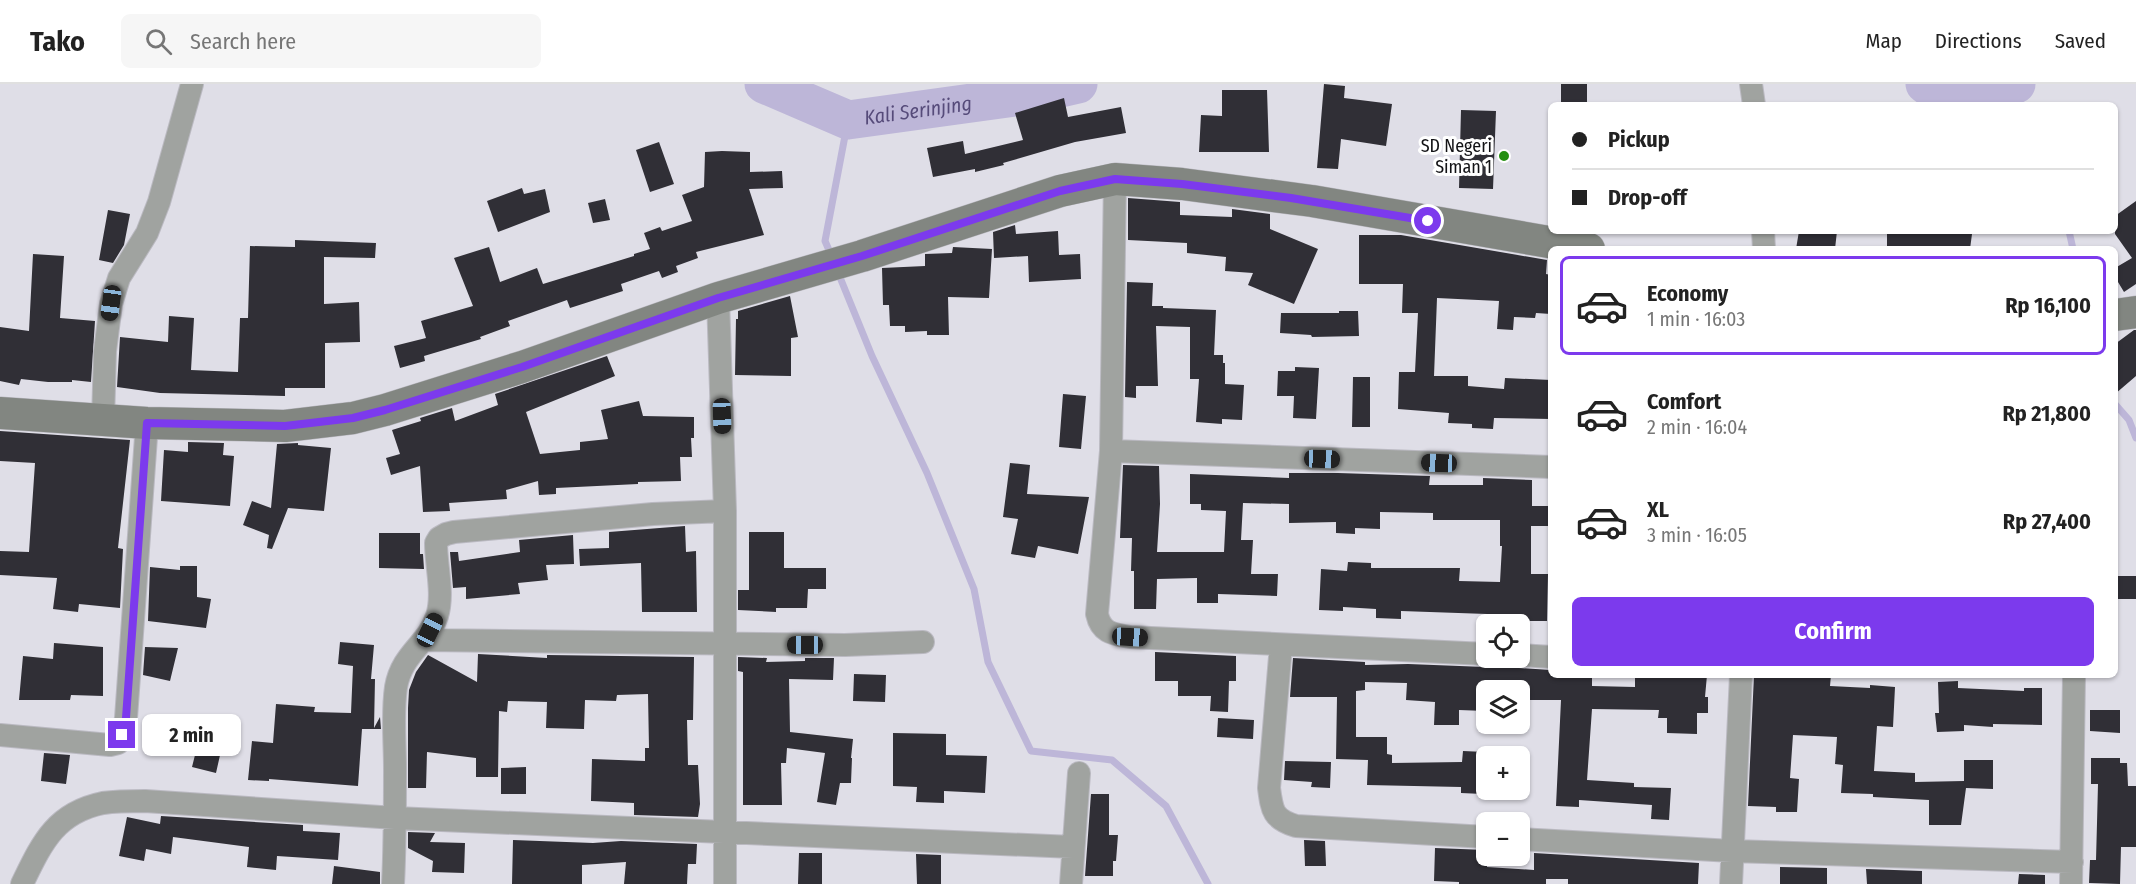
<!DOCTYPE html>
<html lang="en">
<head>
<meta charset="utf-8">
<style>
  body { margin:0; font-family:"Fira Sans Condensed",sans-serif; background:#f6f6f6; color:#222; height:100vh; display:flex; flex-direction:column; font-size:22px; white-space:nowrap }
  * { box-sizing:border-box; margin:0 }
  p { font-size:20px; color:#767676 }
  .icon { flex:none; width:33px; height:33px; fill:none; stroke:currentColor; stroke-width:2; stroke-linecap:round; stroke-linejoin:round }
  .map { position:relative; flex:1; overflow:hidden }
  .panel { position:absolute; left:1548px; top:162px; width:570px; height:432px; display:flex; flex-direction:column; background:#fff; border-radius:9px; box-shadow:0 2px 4px #0004 }
  .panel>* { flex:none }
  .hud { position:absolute; left:1548px; top:18px; width:570px; height:132px; border-radius:9px; box-shadow:0 2px 4px #0004; display:grid; align-content:center; height:132px; padding:0 24px; background:#fff }
  .controls { position:absolute; left:1476px; top:530px; display:grid; gap:12px }
  .controls a { display:grid; place-items:center; width:54px; height:54px; border-radius:9px; background:#fff; box-shadow:0 2px 4px #0004; font-size:30px }
  .end { position:absolute; width:27px; height:27px; margin:-14px; border:8px solid #7c3aed; background:#fff; box-shadow:0 0 0 3px #fff }
  .from { border-radius:50% }
  .bubble { position:absolute; height:42px; border-radius:9px; background:#fff; box-shadow:0 2px 4px #0004; font-size:20px; font-weight:700; line-height:42px; text-align:center }
  .car { position:absolute; width:18px; height:36px; margin:-18px -9px; border-radius:8px; box-shadow:0 0 4px 2px #0007; background:linear-gradient(#222 24%,#8ab4d8 0 40%,#222 0 76%,#8ab4d8 0 86%,#222 0) }
  .hud b { display:flex; align-items:center; gap:21px; height:57px; font-size:22px }
  .hud b+b { border-top:2px solid #e0e0e0 }
  .hud i { width:15px; height:15px; background:#222 }
  ul { padding:10px 0 0; list-style:none }
  li { display:flex; align-items:center; gap:18px; height:99px; margin:0 12px 9px; padding:0 12px; border:3px solid transparent; border-radius:9px }
  li div { flex:1 }
  li b { display:block; font-size:22px }
  li em { font-style:normal; font-weight:700 }
  li.active { border-color:#7c3aed }
  li>.icon { width:54px; height:54px; stroke-width:1.5 }
  .primary-button { display:flex; gap:12px; margin-top:auto; padding:12px 24px }
  .primary-button a { flex:1; height:69px; border-radius:9px; background:#7c3aed; color:#fff; font-size:24px; font-weight:700; line-height:69px; text-align:center }
  header { display:flex; align-items:center; gap:36px; box-sizing:border-box; height:84px; padding:0 30px; background:#fff; border-bottom:2px solid #e0e0e0 }
  header strong { font-size:28px }
  nav { display:flex; gap:33px; margin-inline-start:auto; font-size:21px }
  .search { width:420px; height:54px; background:#f6f6f6; display:flex; align-items:center; gap:15px; box-sizing:border-box; padding:0 21px; border-radius:9px; color:#767676; font-size:22px }
  .map>svg:first-child { display:block }
  .lines { fill:none; stroke-linecap:round; stroke-linejoin:round }
  .stream { stroke:#bdb6d8; stroke-width:7 }
  .river { stroke:#bdb6d8; stroke-width:39 }
  .building { fill:#302f36 }
  .minor-casing { stroke:#bab9c1; stroke-width:24 }
  .secondary-casing { stroke:#bab9c1; stroke-width:33 }
  .minor { stroke:#a0a3a0; stroke-width:22 }
  .secondary { stroke:#828681; stroke-width:32 }
  .route { stroke:#7c3aed; stroke-width:8 }
  .poi-dot { fill:#258f11; stroke:#fff; stroke-width:2 }
  .labels { text-anchor:middle; stroke-width:6; stroke-linejoin:round; paint-order:stroke }
  .poi-label { font-size:18px; fill:#121215; stroke:#fff; text-anchor:end }
  .water-label { font-size:20px; font-style:italic; fill:#564b7a; stroke:#fff }
</style>
</head>
<body>
<header>
<strong>Tako</strong>
<div class="search"><svg class="icon" aria-label="search" viewBox="0 0 24 24"><circle cx="10" cy="10" r="6"/><path d="M15 15l6 6"/></svg>Search here</div>
<nav><a>Map</a><a>Directions</a><a>Saved</a></nav>
</header>
<div class="map">
<svg width="2136" height="800" viewBox="0 0 2136 800">
  <rect width="100%" height="100%" fill="#dfdee7"/>
  <g class="lines">
    <path class="stream" d="M1998 8 2004 21
      M2069 147 2073 165
      M832 173 825 157 848 36
      M837 186 872 272 927 389 974 505 988 578 1031 667 1112 676 1166 722 1208 800
      M2115 320 2129 336 2136 354"/>
    <g class="river">
      <path id="s1" d="M764 0 848 36 1030 11 1078 0"/>
      <path d="M1925 0 1936 8H1998L2016 0"/>
    </g>
  </g>
  <path class="building" d="M1324 0 1345 2 1344 14 1392 20 1386 62 1341 55 1338 85 1317 84Z
    M1561 0H1587V21H1561Z
    M1222 6H1267L1269 68H1199L1201 31 1222 32Z
    M1064 14 1068 33 1121 23 1126 49 1075 58 1003 79 1004 81 975 88V85L933 93 927 64 963 57 965 70 1023 56 1015 29Z
    M1461 26 1496 27 1493 105 1459 104Z
    M659 58 674 100 650 108 636 66Z
    M722 67 750 68V88L782 87 783 104 749 105 764 151 696 168 698 174 676 182 678 188 662 194 659 187 621 200 623 207 570 224 567 216 508 237 510 242 480 253 481 255 424 272 425 277 400 284 394 262 426 254 421 237 473 222 454 174 489 163 500 198 537 184 543 200 634 172V170L650 165 644 149 660 143 662 147 692 137 682 111 704 103 705 68Z
    M522 104 524 110 545 105 550 128 498 148 487 117Z
    M1128 114 1180 118V131L1232 133V125L1270 130V145L1318 165 1294 220 1248 201 1253 189 1225 187 1226 173 1187 169V159L1128 156Z
    M605 115 610 136 593 139 588 119Z
    M2136 117V200L2124 208 2115 193V184L2132 174 2115 150V132Z
    M108 126 130 130 124 161 113 179 99 176Z
    M1015 141 1016 150 1058 147 1059 171 1080 170 1081 195 1029 198 1028 172 994 174 993 148Z
    M1799 147H1837L1835 165H1796Z
    M1887 147H1953L1972 150 1970 165H1887Z
    M1359 151H1401L1547 176 1546 190 1551 191V230L1536 229 1535 234 1514 233 1513 246 1497 245 1499 217 1437 214 1434 292H1468V302L1504 305 1505 294 1551 296V335L1494 334 1493 345 1472 344V340L1448 339 1449 329 1398 325 1399 288H1415L1418 229H1402L1403 200H1359Z
    M295 156 376 159 375 174 324 173V220L359 218 360 258 325 259V304H285V312L160 309 117 303 120 253 168 258 169 232 194 234 191 286 238 288 240 234H248L250 162 295 163Z
    M953 163 992 165 989 214 948 213 949 251H927V247L905 248V242H890L889 221H883L882 184 925 182V170L952 169Z
    M33 170 64 172 60 234 95 237 91 298 72 296V298H48L21 295 19 301 0 297V243L29 247Z
    M1127 198 1153 199 1152 222H1163V224L1216 226 1214 271H1223V279H1225V300L1244 301 1242 336 1222 335V340L1196 338 1199 295H1190V243L1156 242 1158 302H1136V314L1125 313Z
    M790 212 798 253 791 254V292L735 291 736 235H738V227Z
    M1339 227H1358L1359 252 1312 253 1311 251 1280 249 1281 229H1339Z
    M2134 246H2136V292L2115 310V260Z
    M607 272 615 292 526 328 540 370 580 366V358L608 355 601 326 639 317 643 332 694 333V354H691L692 373H680L681 397 638 398V400L556 404V410L539 411 538 397 506 406 507 415 449 419 450 427 423 428 420 382 391 391 386 374 400 370 392 346 421 337 420 334 452 324 455 337 498 321 495 310Z
    M1295 283 1319 284 1316 335 1293 334 1294 312H1277L1278 287H1295Z
    M1353 293H1370V343H1352Z
    M1063 310 1086 312 1081 365 1059 363Z
    M0 347 130 356 118 464 123 465 120 524 79 520 78 528 53 525 57 494 0 491V467L29 468 35 379 0 377Z
    M188 358 224 359 223 371 234 372 230 422 161 417 164 366 188 368Z
    M298 359V361L331 364 324 427 288 424 272 465 267 464 269 451 243 441 252 417 271 424 277 360Z
    M1010 379 1030 381 1027 410 1089 413 1078 470 1038 462 1035 474 1011 470 1018 435 1003 433Z
    M1123 381 1159 382 1160 420 1157 468H1224L1226 427 1201 426V420H1190V390L1289 394V389H1338L1430 392 1429 401H1483V394L1532 396V422H1551V442H1531V490H1548L1547 537H1516L1487 533V530L1401 527V535L1376 534V525L1343 523V527L1319 526 1321 485 1347 487 1348 478 1371 479V484H1460L1459 497 1500 498 1502 462H1500V436H1433V429L1380 428V445L1355 444V450L1336 449V438L1289 439V420L1243 419 1241 456H1253L1251 490H1278L1277 512 1218 510V519H1197V494L1157 495 1156 525H1134V487H1131L1132 454H1120Z
    M685 442 686 468 696 467 697 528H642L641 479 580 482 579 465 609 464V448Z
    M749 448H784V484H826V505H808L807 524H776V528L738 526V506H749Z
    M379 449H420V470H423L424 485 379 484Z
    M573 451 574 480 546 481 548 496 518 499 520 510 466 515V503L453 504 450 468H458L459 477 520 468 519 456Z
    M180 482H197V513L211 515 206 544 148 537 150 483 180 486Z
    M2115 492H2136V515H2115Z
    M340 558 374 561 371 595H375L374 644 380 633 381 645H362L358 702 269 695V697L248 696 252 657 273 659 276 620 315 623 314 628 351 629 353 582 338 580Z
    M54 559 103 563V612L71 611 70 616H19L23 572 53 575Z
    M145 563 178 564 170 597 143 591Z
    M1155 568 1236 572V597H1229L1228 628 1210 627 1211 612H1178V597H1155Z
    M478 570 547 574V571L694 573 693 636H687L688 681H698L700 720 698 733 634 731V719L591 717 592 675 645 677V664H649L648 610 617 611 616 617 585 616 584 645 546 644 547 618 508 617 507 628 499 627 498 693H476V674L427 668 426 704H408V624L409 606 416 588 428 571 477 598Z
    M738 573 767 574 766 578 805 577V574H834L833 596 789 595 790 648 853 655 851 674H852L851 699H840L836 721 817 718 825 669 787 664 786 679H781L782 721H743V588L738 587Z
    M1293 574 1365 578V581L1408 580 1485 583 1494 581H1512L1519 584 1551 586V591H1592V602L1635 603V591H1707L1705 613H1708V629H1697V650L1667 649V634H1658L1659 626 1592 625 1587 696 1634 699V703L1671 704 1669 736 1651 735 1652 721 1579 716V723L1556 722 1561 616H1520V606H1486V627L1459 626V641H1434L1435 618 1406 616 1407 599 1365 598V606L1356 607V653H1387V670L1392 671V679L1462 678 1463 667 1485 668 1483 710 1461 709V703L1367 701 1368 676 1336 675 1337 613H1290Z
    M854 590 886 591 885 618 853 617Z
    M1754 591H1831L1830 602 1870 604V601L1895 603 1893 643 1877 642 1874 687 1915 689V698L1964 697V676H1993V705L1966 704 1961 741H1929V716L1873 713V710L1841 709 1843 681 1835 680 1837 653 1793 651 1790 694 1799 695 1797 728H1776V723L1748 722Z
    M1958 597V604L2024 607V604H2042V641L1993 640V643L1964 641V647L1937 648 1935 629H1939L1938 598Z
    M2090 626H2120V649L2090 647Z
    M1218 634 1254 636 1253 655 1217 653Z
    M202 643 225 649 216 689 192 683Z
    M893 649 946 650V671L987 672 985 709 944 707V719L916 718 917 703 893 702Z
    M44 669 70 671 66 700 41 697Z
    M2091 674H2120V679H2127L2128 702H2136V763H2121L2120 800 2089 799 2090 776H2096L2097 739 2098 700H2091Z
    M1285 677 1331 678 1330 704 1311 703 1312 698 1284 696Z
    M526 683V710H501V684Z
    M1091 710H1109V751H1118L1116 777H1113V792H1085Z
    M161 732 303 741V747L340 749 338 776 277 772 276 786 247 783 249 763 173 753 171 770 146 765 144 777 119 772 127 733 160 740Z
    M408 748 435 749 430 758 465 759 464 789 432 788 433 777 408 764Z
    M513 756 593 759 621 757 697 760 696 780H688L687 800H624L626 778 582 781V800H512Z
    M1304 756 1325 757 1326 782H1305Z
    M1435 764 1486 766 1487 783 1534 786V769L1699 779 1698 800H1568V795H1546V800H1459V798L1434 797Z
    M799 769H822V800H798Z
    M916 770 941 771V800H917Z
    M334 782 380 788V800H332Z
    M1780 783 1827 784V800H1780Z
    M1866 785 1922 787V800H1867Z
    M2019 790 2045 791V800H2018Z"/>
  <g class="lines">
    <g class="minor-casing">
      <path id="minor" d="M1751 0 1754 21
        M1115 95 1111 367 1097 530C1101 549 1113 550 1130 553L1486 570
        M1763 147 1764 165
        M718 214 725 427V800
        M103 337 105 267 111 220 119 194 147 149 159 118 192 0
        M1111 367 1551 383
        M423 556 845 561 923 558
        M1281 561 1269 704C1272 727 1273 735 1296 742L1486 753
        M1520 571 1551 573
        M0 651 110 661 118 659 122 652 126 634 147 339
        M1520 755 1732 767 2072 778
        M22 800C42 759 55 729 103 719 117 717 132 717 145 717L395 734 1073 763
        M393 800C395 762 395 724 395 685 395 658 392 630 396 603 402 569 428 560 437 532 444 510 436 482 436 459L439 454 446 450 454 448 653 430 725 427
        M1071 800 1079 689
        M1731 800 1741 591
        M2071 800 2074 591"/>
    </g>
    <g class="secondary-casing">
      <path id="secondary" d="M2115 231 2136 228
        M0 329 147 339 285 342 353 334 385 326 522 283 718 214 862 172 1060 107 1115 95 1182 100 1312 117 1589 165"/>
    </g>
    <use href="#minor" class="minor"/>
    <use href="#secondary" class="secondary"/>
  </g>
  <g class="lines">
    <path class="route" d="M122 651 126 634 147 339 285 342 353 334 385 326 522 283 718 214 862 172 1060 107 1115 95 1182 100 1291 114 1428 137"/>
  </g>
  <circle class="poi-dot" cx="1504" cy="72" r="6"/>
  <g class="labels">
    <g class="poi-label">
      <text x="1492" y="68">SD Negeri<tspan x="1492" dy="21">Siman 1</tspan></text>
    </g>
    <g class="water-label">
      <text dy="7" stroke="none"><textPath href="#s1" startOffset="162">Kali Serinjing</textPath></text>
    </g>
  </g>
</svg>
<div class="controls">
<a><svg class="icon" aria-label="locate" viewBox="0 0 24 24"><circle cx="12" cy="12" r="6"/><path d="M12 2v4M12 18v4M2 12h4M18 12h4"/></svg></a>
<a><svg class="icon" aria-label="layers" viewBox="0 0 24 24"><path d="M12 4l9 5-9 5-9-5zM3 14l9 5 9-5"/></svg></a>
<a>+</a>
<a>−</a>
</div>
<i class="end from" style="left:1428px;top:137px"></i>
<i class="end" style="left:122px;top:651px"></i>
<div class="bubble" style="left:142px;top:630px;width:99px">2 min</div>
<i class="car" style="left:111px;top:219px;rotate:188deg"></i>
<i class="car" style="left:722px;top:332px;rotate:178deg"></i>
<i class="car" style="left:1322px;top:375px;rotate:92deg"></i>
<i class="car" style="left:1439px;top:379px;rotate:272deg"></i>
<i class="car" style="left:430px;top:546px;rotate:26deg"></i>
<i class="car" style="left:1130px;top:553px;rotate:93deg"></i>
<i class="car" style="left:805px;top:561px;rotate:270deg"></i>
<div class="hud">
<b><i class="from"></i>Pickup</b>
<b><i></i>Drop-off</b>
</div>
<section class="panel">
<ul>
<li class="active"><svg class="icon" aria-label="car" viewBox="0 0 24 24"><path d="M5 17H2v-5l4-1 3-4h7l3 4 3 1v5h-3M9 17h6M6 11h13"/><circle cx="7" cy="17" r="2"/><circle cx="17" cy="17" r="2"/></svg><div><b>Economy</b><p>1 min · 16:03</p></div><em>Rp 16,100</em></li>
<li><svg class="icon" aria-label="car" viewBox="0 0 24 24"><path d="M5 17H2v-5l4-1 3-4h7l3 4 3 1v5h-3M9 17h6M6 11h13"/><circle cx="7" cy="17" r="2"/><circle cx="17" cy="17" r="2"/></svg><div><b>Comfort</b><p>2 min · 16:04</p></div><em>Rp 21,800</em></li>
<li><svg class="icon" aria-label="car" viewBox="0 0 24 24"><path d="M5 17H2v-5l4-1 3-4h7l3 4 3 1v5h-3M9 17h6M6 11h13"/><circle cx="7" cy="17" r="2"/><circle cx="17" cy="17" r="2"/></svg><div><b>XL</b><p>3 min · 16:05</p></div><em>Rp 27,400</em></li>
</ul>
<div class="primary-button"><a>Confirm</a></div>
</section>
</div>
</body>
</html>
